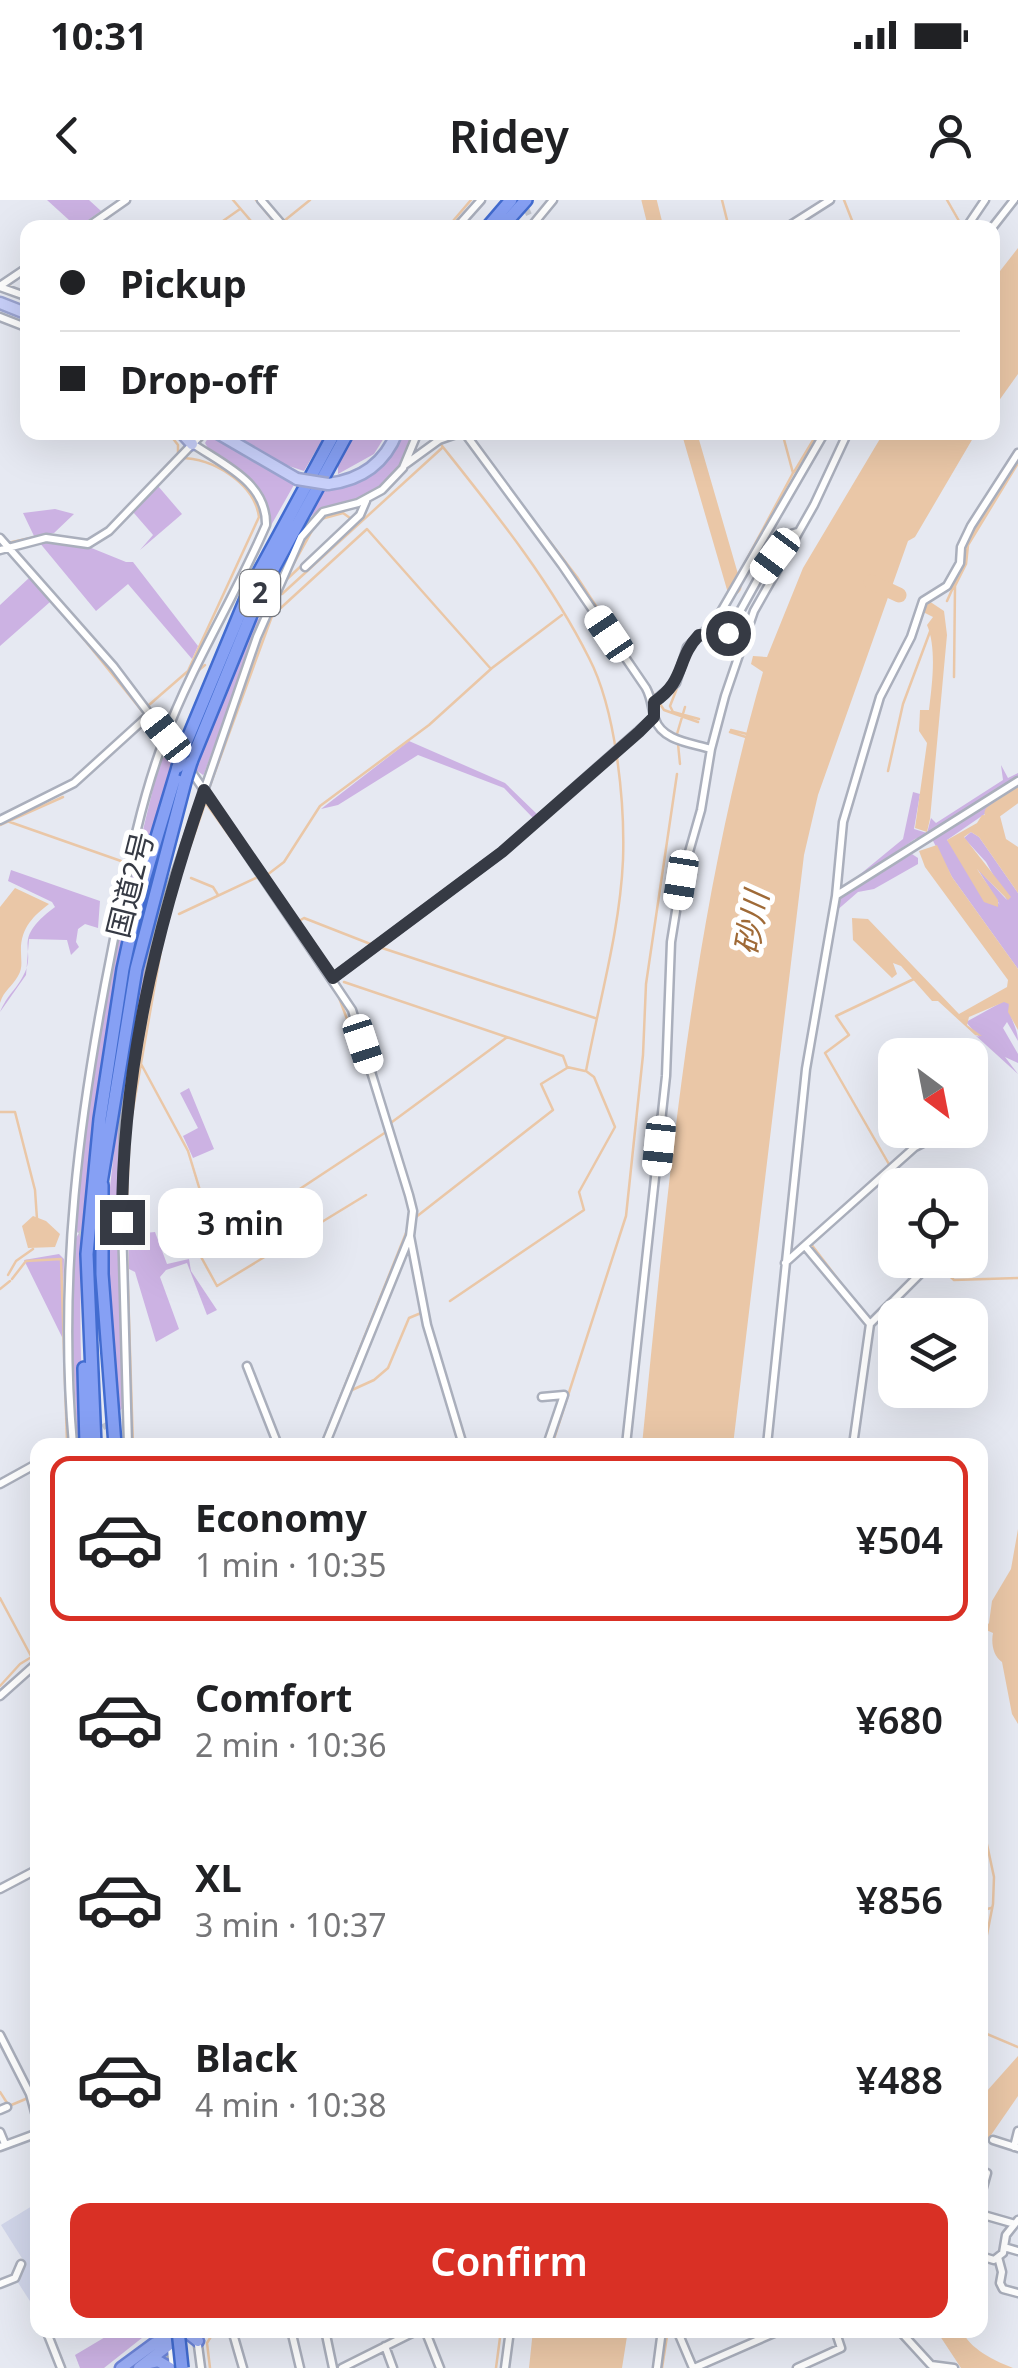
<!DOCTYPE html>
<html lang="en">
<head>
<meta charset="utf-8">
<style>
  body { margin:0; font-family:"Noto Sans","Noto Sans JP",sans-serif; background:#f6f6f6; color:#202124; height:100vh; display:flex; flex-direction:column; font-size:38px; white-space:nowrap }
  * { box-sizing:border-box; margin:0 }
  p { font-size:32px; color:#757577 }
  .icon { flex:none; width:55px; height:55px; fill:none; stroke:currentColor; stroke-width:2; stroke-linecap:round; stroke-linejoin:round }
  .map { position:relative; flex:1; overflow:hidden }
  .side { position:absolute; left:30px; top:1238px; width:958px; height:900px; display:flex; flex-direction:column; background:#fff; border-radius:20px; box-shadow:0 10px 40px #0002 }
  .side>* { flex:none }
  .hud { position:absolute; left:20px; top:20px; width:980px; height:220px; border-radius:20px; box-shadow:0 10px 40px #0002; display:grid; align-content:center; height:220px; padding:0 40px; background:#fff }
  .needle { width:65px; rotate:148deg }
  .fabs { position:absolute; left:878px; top:838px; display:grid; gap:20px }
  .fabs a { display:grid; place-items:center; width:110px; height:110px; border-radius:20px; background:#fff; box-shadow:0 10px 40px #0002; font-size:50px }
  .end { position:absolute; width:45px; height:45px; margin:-22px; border:12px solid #363a44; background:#fff; box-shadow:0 0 0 5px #fff }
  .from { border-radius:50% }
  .bubble { position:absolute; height:70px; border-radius:20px; background:#fff; box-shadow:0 10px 40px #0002; font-size:32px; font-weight:600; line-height:70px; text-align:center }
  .car { position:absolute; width:30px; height:60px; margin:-30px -15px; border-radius:12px; box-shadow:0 0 8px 2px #0007; background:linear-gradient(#fff 24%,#345 0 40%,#fff 0 76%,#345 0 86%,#fff 0) }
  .hud b { display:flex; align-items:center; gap:35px; height:95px; font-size:38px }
  .hud b+b { border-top:2px solid #e0e0e0 }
  .hud i { width:25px; height:25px; background:#202124 }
  ul { padding:18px 0 0; list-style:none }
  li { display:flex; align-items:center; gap:30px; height:165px; margin:0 20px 15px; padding:0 20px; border:5px solid transparent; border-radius:20px }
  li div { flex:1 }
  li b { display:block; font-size:38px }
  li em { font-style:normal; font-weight:600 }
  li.current { border-color:#d93025 }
  li>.icon { width:90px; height:90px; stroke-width:1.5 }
  .button { display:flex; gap:20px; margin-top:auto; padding:20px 40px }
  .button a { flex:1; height:115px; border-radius:20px; background:#d93025; color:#fff; font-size:40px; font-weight:600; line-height:115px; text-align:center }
  .status { display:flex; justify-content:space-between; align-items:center; height:70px; padding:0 50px; background:#fff; direction:ltr }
  .status svg { height:28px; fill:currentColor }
  header { display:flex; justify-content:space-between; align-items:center; height:130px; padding:0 40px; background:#fff; font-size:45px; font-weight:600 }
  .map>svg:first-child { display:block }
  .education { fill:#d1d6ea }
  .green { fill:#ccb2e3 }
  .water { fill:#eac7a7 }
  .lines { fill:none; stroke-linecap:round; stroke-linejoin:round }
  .stream { stroke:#eac7a7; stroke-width:2.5 }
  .river { stroke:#eac7a7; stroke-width:15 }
  .minor-tunnel { stroke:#c3c6cf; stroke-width:6; stroke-dasharray:6 3; stroke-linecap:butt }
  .minor-casing { stroke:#aaafbc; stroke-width:11 }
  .secondary-casing { stroke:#9ca5d1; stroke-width:15 }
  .primary-casing { stroke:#6d85d9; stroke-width:15 }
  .trunk-casing { stroke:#426cd0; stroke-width:16 }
  .minor { stroke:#fff; stroke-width:6 }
  .secondary { stroke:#c8d0fa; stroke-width:10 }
  .primary { stroke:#9baef6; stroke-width:10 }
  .trunk { stroke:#86a0f4; stroke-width:11 }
  .secondary-bridge-casing { stroke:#9ca5d1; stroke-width:15; stroke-linecap:butt }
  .trunk-bridge-casing { stroke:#426cd0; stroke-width:16; stroke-linecap:butt }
  .secondary-bridge { stroke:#c8d0fa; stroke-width:10 }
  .trunk-bridge { stroke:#86a0f4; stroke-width:11 }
  .route { stroke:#363a44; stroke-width:12 }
  .labels { text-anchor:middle; stroke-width:10; stroke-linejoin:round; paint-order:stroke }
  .shield { fill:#fff; stroke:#72757c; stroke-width:2.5 }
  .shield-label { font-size:28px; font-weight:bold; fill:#363a44 }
  .street-label { font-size:30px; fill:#363a44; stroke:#fff }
  .water-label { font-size:32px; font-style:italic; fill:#9f6a37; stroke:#fff }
</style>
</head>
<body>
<div class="status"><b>10:31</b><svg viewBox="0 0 49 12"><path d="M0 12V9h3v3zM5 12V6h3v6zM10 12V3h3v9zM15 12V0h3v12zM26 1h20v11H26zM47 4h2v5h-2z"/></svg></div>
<header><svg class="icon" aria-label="back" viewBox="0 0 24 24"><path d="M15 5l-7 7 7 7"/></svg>Ridey<svg class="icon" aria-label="person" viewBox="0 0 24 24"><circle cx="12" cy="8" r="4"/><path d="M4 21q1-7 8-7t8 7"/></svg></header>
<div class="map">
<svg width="1018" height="2168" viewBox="0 0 1018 2168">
  <rect width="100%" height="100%" fill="#e6e9f2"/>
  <path class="education" d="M37 2003V2112L17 2081 25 2063 1 2025Z"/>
  <path class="green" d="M47 0H89L101 11 78 27H63L69 20Z
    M211 233 246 258 295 283 269 329C274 286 238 270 208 248L205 243Z
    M228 233H326L304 271 280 263Z
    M355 233H387L374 254 338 274V259Z
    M403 233H414C407 264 386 291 354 301 333 308 321 305 305 322L322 289C362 286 387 269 403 233Z
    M158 286 182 314 140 350 153 335 133 312Z
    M55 309 74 314 54 333 34 336 23 313Z
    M49 340 89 347 126 362H133L198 446 192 459 128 384 96 411 39 342Z
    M29 378 50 402 0 446V405Z
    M261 416 204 574 203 575 196 570C208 536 238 437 261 416Z
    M409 541 505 583 539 616 534 619 504 588 418 555 338 605 321 609Z
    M170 554 175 556 131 708 126 700 160 560Z
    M1001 565 1008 578 1018 573V578L934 633 915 639 847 685 903 639 913 592 920 594 914 629 927 633 931 618 936 623 1003 580Z
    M1018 583V591L947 640 1000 705 977 668 1007 700 986 662 964 638 971 632 979 637 1018 693V769L952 677 932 639Z
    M912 654 918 658V664L874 689 858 692 835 712 840 697Z
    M11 670 100 701 98 728 85 724 78 729 76 742 79 747 71 755 67 740 29 739 26 775 0 812C8 794 14 792 22 778 40 748 8 742 55 707L52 702 8 681Z
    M131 711C104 829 86 951 81 1072 79 1126 82 1179 83 1232L77 1235 71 1114 73 1043 79 1033 74 1031C82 925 97 816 123 713Z
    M153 719 156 726 124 897 118 1019 114 1022 118 1028 125 1205 118 1213 106 1024 120 896Z
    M1004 801 1009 803C1008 817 1018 827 1018 841L1007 822 1003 828 1018 854V863L1005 857 1018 874 975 835 979 837 966 822Z
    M189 888 214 949 193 958 183 936 198 928 180 893Z
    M144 1022 145 1033 155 1032 167 1064 189 1059 191 1071 217 1110 207 1115 187 1063 166 1070 160 1077 179 1129 156 1142 135 1072 129 1069 128 1024Z
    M59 1054 64 1059 62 1137 24 1060Z
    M117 2130H137L139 2134 152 2130 104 2168H80L75 2155Z"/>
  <path class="water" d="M1018 48V174L993 209V80Z
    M884 232 976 233 915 337 908 341 818 595 804 655 733 1245H642C668 986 691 720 763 472L751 464 753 456 767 457 803 368Z
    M929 401 944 411 947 435 930 619 927 632 915 628 927 543 919 531 920 510H929C932 484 937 449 927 425L933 417 923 412Z
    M982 615 1000 616 1006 639 1018 647V693L979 637 971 632 964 637 1011 697 1008 700 977 669 998 700V707L984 702 947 640 977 623Z
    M937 645 952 677 1018 769V830L1008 812 1009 804 1004 802 969 817 967 825 982 836 975 835 938 801H932L901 766 893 763 897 774 892 778 853 740 852 718 868 719 959 814 1007 787 1008 780 925 667 919 651Z
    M15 688 49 704C33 716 20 729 21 752 21 761 23 768 18 776 12 787 4 790 0 803V707Z
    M33 1016 46 1021 60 1034 55 1047 28 1048 22 1026Z
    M1018 1329V1524L1012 1514 1002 1462C993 1456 991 1443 993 1433L984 1429 989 1423 992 1401 1011 1369Z
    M1018 1856V1896L980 1951V1907L988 1897 986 1892Z
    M533 2130H628L622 2168H529Z
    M936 2130H962C968 2148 995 2161 1013 2168H961Z"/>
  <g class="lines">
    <path class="stream" d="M233 0 257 28
      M256 0 279 28
      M722 0 729 28
      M844 0 855 28
      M947 0 963 28
      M284 21 310 0
      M971 26 988 0
      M81 28 107 9
      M213 28 240 9
      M447 28 471 0
      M5 85 28 93
      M168 232 178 245V256
      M431 232C488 304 548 376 589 458 616 510 625 602 623 660 620 730 599 802 586 871L594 877 615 927 579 992 584 1010 450 1101
      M794 272 818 232
      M505 283 577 377 664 510 698 522
      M321 319 343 313 350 318
      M48 335 89 342
      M12 342 40 336
      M740 372 793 273 782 232
      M288 374 313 329
      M284 382 350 320
      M282 394 442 248
      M734 396 745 377
      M947 401 964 363 966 345 1018 260
      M62 412 142 511
      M273 412 281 391
      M712 428 727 407
      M694 445 670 506 673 512 699 519
      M199 470 205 465
      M954 477 955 386 966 364 968 345 1018 263
      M142 511 188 471 259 317C254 282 212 258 180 258
      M151 523 159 533
      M731 530 747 534
      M730 532 746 537
      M680 564 677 534 685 507
      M888 571 903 504 931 429
      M208 591 272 416 367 329 491 469
      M205 602 259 677
      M7 621 121 661
      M0 625 63 597
      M180 675 206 601
      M267 675 284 662 320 606 429 525 492 468 562 415
      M191 678 213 687 218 695
      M171 706 179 679
      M179 714 258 677
      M299 721 304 718 373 745
      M379 747 595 818
      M344 782 563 856 567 867 585 871
      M338 795 374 891
      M140 862 188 951 216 1043
      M0 912H15L35 990 37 1019
      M392 922 506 838
      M890 966 825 853 849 835 836 816 916 778
      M366 995 217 1086 200 1055 386 932
      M834 1015 865 987
      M416 1017 553 910 541 884 567 868
      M811 1044 850 1095
      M925 1060 939 1066 954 1080 1018 1078
      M8 1075 16 1061 33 1049
      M12 1079 26 1061 61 1059 67 1243
      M0 1089 10 1081
      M874 1116 911 1078 903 1060
      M352 1190 374 1180 388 1168 409 1118 421 1113
      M854 1219 866 1128
      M133 1245 126 1025 130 926 164 733
      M321 1245 408 1028
      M552 1245 626 1016 643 855 646 784 677 574
      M0 1398 31 1456
      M0 1486 20 1464 38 1453
      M980 1612 994 1677 993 1704 980 1770
      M980 1711 991 1708
      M980 1831 1018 1847
      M12 1853 29 1886
      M0 1892 9 1906 28 1898
      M0 1951 12 1946
      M50 2130 65 2168
      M210 2168 207 2143 215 2130
      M496 2168 501 2130
      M662 2168 668 2130"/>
    <path class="river" d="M649 0 656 28
      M689 232 734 387
      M871 382 899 395
      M992 633V613L1018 594"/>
    <path class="minor-tunnel" d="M523 1 529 15
      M79 1034 115 1024
      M95 1232 120 1217"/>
    <g class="minor-casing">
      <path id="minor" d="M261 0 285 28
        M86 28 126 0
        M456 28 481 0
        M530 28 553 0
        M786 28 830 0
        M966 28 985 0
        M992 28 1014 0
        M0 86 28 67
        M0 87 28 97
        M0 117 28 128
        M464 232 562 365 646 488C652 499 651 507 655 519 662 541 692 543 711 549
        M406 264 439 240 462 232
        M0 338 114 467 181 556
        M0 350 46 338 88 344 109 331 204 232
        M305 367 360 315 366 301
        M699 435 719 437 728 433 759 377 791 334 798 332
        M654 501 676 483 687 447 715 422 825 232
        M191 571 352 810 409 995 413 1011 410 1036 325 1245
        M0 620 74 583 150 514
        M837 695 1018 581
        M333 778 502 652 654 517
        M410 1036 427 1125 463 1245
        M805 1046 870 1124
        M785 1063 915 947 948 930
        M247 1166 278 1245
        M542 1197 564 1195 547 1245
        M73 1245C58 1076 79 914 112 749 126 678 139 604 165 537 193 463 235 397 266 325 267 283 224 265 193 244
        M128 1245 122 1022 124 923 150 770 167 698 257 437 301 337 323 312 358 303 382 290 403 268 418 232
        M626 1245 666 876 671 742 681 680 701 610 711 549 725 496 754 411 814 305 848 232
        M767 1245 806 869 836 696 843 622 880 497 911 437 923 401 947 386 960 363 961 347 971 326 1018 253
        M853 1245 870 1124 934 1060
        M0 1284 38 1263
        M0 1496 38 1462
        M0 1689 38 1669
        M0 1835 30 1894 38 1923
        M0 1910 7 1907
        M0 1932 5 1944
        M993 1940 1018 1948
        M0 1947 38 1933
        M1014 1947 1018 1931
        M980 1998 987 1973
        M980 2014 1015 2024
        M1004 2047 1018 2051
        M980 2056 994 2060 1003 2053 1006 2035 1018 2020
        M998 2057 1002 2072 1000 2083 1003 2089 1018 2093
        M0 2084 15 2078 21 2064
        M46 2130 61 2168
        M169 2130 173 2168
        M196 2130 201 2168
        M232 2130 243 2168
        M291 2130 300 2168
        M325 2130 333 2168
        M425 2130 440 2168
        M677 2130 693 2168
        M899 2130 931 2165 954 2168
        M385 2146 393 2168
        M342 2168 418 2130
        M505 2168 510 2130
        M657 2168 662 2130
        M694 2168 781 2130
        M797 2168 841 2148 835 2130"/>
    </g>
    <g class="secondary-casing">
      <path id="secondary" d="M0 103 28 114
        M181 232 192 244
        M216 232 297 279
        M328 284C361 280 385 263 397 232"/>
    </g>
    <g class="primary-casing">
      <path id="primary" d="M149 2163 158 2161 170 2168
        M121 2168 155 2143 188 2133 198 2141
        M139 2168 179 2137"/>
    </g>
    <g class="trunk-casing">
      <path id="trunk" d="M487 28 511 0
        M501 28 526 0
        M183 550 250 389 335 232
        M191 562 260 393 348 232
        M102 985V1074L115 1245
        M100 989 136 769 186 578
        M84 1168 86 1245
        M95 1245 87 1054 100 919 123 769 138 700 178 567"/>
    </g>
    <use href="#minor" class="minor"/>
    <use href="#secondary" class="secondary"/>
    <use href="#primary" class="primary"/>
    <use href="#trunk" class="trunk"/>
    <g class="secondary-bridge-casing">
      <path id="secondary-bridge" d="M297 279 328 284"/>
    </g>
    <g class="trunk-bridge-casing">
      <path id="trunk-bridge" d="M178 567 183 550
        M186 578 191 562
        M178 2130 182 2168"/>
    </g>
    <use href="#secondary-bridge" class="secondary-bridge"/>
    <use href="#trunk-bridge" class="trunk-bridge"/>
  </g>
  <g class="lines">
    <path class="route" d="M122 1022C122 873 155 731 204 590L333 778 502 652 639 532 654 517V502C686 481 676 459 699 435L719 437 728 433"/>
  </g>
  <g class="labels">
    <rect class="shield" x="240" y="370" width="40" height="46" rx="8"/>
    <g class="shield-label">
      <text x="260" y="403">2</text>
    </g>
    <g class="street-label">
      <text transform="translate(131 685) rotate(-76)" y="10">国道2号</text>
    </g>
    <g class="water-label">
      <text transform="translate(752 723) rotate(-80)" y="11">砂川</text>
    </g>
  </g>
</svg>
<div class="fabs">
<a><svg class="needle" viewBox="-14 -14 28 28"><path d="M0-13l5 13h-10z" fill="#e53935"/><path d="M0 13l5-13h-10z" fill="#757577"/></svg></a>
<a><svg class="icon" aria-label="locate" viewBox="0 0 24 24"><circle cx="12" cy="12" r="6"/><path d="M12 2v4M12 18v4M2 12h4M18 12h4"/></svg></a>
<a><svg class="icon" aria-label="layers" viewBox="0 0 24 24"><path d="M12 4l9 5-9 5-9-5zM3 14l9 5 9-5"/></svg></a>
</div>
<i class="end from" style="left:728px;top:433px"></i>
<i class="end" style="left:122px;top:1022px"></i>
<div class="bubble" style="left:158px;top:988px;width:165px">3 min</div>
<i class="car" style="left:775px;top:356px;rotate:217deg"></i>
<i class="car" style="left:609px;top:434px;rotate:326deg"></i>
<i class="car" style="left:166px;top:535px;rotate:322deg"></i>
<i class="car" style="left:681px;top:680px;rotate:189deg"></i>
<i class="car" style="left:363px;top:844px;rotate:162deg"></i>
<i class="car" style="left:659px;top:946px;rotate:186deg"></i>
<div class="hud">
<b><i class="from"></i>Pickup</b>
<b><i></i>Drop-off</b>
</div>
<section class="side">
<ul>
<li class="current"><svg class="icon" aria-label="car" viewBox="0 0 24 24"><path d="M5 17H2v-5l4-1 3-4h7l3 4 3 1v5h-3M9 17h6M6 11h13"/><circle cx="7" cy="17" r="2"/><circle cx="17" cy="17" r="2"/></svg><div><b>Economy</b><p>1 min · 10:35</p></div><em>¥504</em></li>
<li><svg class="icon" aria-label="car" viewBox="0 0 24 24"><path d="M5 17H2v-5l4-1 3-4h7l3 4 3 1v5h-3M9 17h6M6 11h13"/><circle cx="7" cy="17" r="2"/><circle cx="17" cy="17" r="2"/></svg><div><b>Comfort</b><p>2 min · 10:36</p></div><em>¥680</em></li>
<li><svg class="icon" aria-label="car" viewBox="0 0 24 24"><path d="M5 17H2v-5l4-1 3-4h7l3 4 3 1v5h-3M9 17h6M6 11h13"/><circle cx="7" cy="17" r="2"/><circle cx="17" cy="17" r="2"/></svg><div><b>XL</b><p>3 min · 10:37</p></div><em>¥856</em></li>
<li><svg class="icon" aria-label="car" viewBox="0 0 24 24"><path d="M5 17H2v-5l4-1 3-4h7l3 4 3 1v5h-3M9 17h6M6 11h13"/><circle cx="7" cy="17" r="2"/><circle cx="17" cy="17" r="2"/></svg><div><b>Black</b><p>4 min · 10:38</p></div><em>¥488</em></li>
</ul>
<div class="button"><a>Confirm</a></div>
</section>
</div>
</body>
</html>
